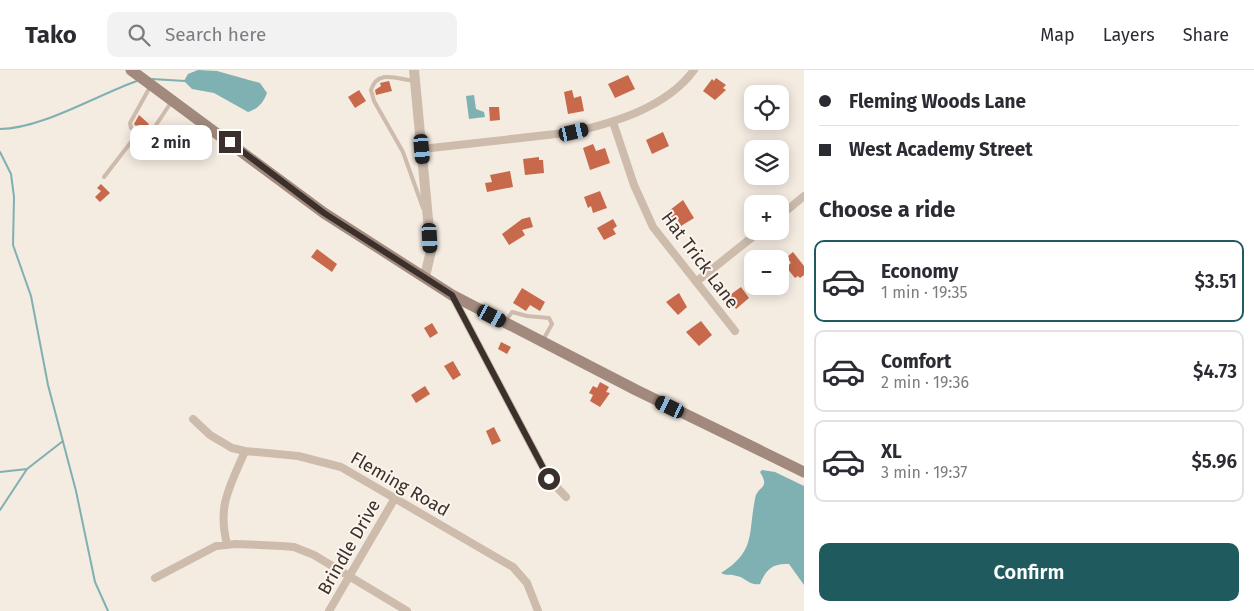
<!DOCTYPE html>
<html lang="en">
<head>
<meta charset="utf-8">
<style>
  body { margin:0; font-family:"Fira Sans",sans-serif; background:#f2f2f3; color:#2b2b33; height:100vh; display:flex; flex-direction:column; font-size:19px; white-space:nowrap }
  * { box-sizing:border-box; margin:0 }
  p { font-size:16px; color:#7c7c81 }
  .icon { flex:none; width:28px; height:28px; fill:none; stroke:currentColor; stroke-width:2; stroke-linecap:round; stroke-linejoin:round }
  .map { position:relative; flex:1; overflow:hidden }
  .panel { display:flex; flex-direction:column; background:#fff; width:450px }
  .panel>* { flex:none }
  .guide { display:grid; align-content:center; height:110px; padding:0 15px; background:#fff }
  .controls { position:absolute; left:744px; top:15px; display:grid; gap:10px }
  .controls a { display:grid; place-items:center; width:45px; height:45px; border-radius:10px; background:#fff; box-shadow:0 2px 12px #0003; font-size:25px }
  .end { position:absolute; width:22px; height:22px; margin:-11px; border:6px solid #3b302b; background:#fff; box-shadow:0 0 0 2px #fff }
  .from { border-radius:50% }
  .bubble { position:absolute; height:35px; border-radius:10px; background:#fff; box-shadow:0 2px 12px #0003; font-size:16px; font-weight:600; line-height:35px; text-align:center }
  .car { position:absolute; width:15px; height:30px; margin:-15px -8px; border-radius:6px; box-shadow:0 0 4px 1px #0007; background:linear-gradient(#222 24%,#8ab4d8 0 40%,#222 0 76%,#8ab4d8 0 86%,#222 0) }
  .guide b { display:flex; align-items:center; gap:18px; height:48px; font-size:19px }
  .guide b+b { border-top:1px solid #e1e1e2 }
  .guide i { width:12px; height:12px; background:#2b2b33 }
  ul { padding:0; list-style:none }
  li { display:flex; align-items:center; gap:15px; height:82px; margin:0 10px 8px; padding:0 5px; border:2px solid #e1e1e2; border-radius:10px }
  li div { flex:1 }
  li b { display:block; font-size:19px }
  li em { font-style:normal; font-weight:600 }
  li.current { border-color:#1f5a5e }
  li>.icon { width:45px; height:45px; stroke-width:1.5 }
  h2 { padding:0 15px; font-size:22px; line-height:60px }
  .action { display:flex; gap:10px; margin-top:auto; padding:10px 15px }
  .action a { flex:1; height:58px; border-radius:10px; background:#1f5a5e; color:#fff; font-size:20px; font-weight:600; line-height:58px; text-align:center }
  header { display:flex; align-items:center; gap:30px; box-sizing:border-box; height:70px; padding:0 25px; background:#fff; border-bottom:1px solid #e1e1e2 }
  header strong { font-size:24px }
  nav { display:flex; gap:28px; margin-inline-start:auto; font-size:18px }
  .search { width:350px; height:45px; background:#f2f2f3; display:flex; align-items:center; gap:12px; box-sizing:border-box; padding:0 18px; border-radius:10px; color:#7c7c81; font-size:19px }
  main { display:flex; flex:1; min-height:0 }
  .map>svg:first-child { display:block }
  .water { fill:#7fb0b2 }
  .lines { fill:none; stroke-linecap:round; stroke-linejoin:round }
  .stream { stroke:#7fb0b2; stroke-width:2 }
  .building { fill:#c8694b }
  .service { stroke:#cdbbac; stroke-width:4 }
  .minor { stroke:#cdbbac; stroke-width:8 }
  .tertiary { stroke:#cdbbac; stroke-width:10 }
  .secondary { stroke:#a18a7d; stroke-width:11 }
  .route { stroke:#3b302b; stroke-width:6 }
  .labels { text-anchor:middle; stroke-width:4; stroke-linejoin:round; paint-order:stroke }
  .street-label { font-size:18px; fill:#3b302b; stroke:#fbf5ee }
</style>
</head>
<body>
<header>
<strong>Tako</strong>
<div class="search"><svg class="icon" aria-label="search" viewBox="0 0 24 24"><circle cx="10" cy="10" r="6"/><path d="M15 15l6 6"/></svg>Search here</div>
<nav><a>Map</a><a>Layers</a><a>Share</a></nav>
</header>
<main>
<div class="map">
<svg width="804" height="541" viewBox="0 0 804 541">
  <rect width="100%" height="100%" fill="#f4ebe1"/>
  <path class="water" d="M198 0 217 1 260 13 267 23C263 33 258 39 248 42L214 23 192 19 184 11 188 4Z
    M474 25 476 39 484 42 485 47 469 49 466 26Z
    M762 400 775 402 804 416V515L789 494C773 493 766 499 760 514 750 516 746 508 737 506 731 504 727 506 721 503 756 481 748 464 755 429 757 415 771 420 760 402Z"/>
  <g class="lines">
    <path class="stream" d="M152 9 185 11
      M0 59C41 59 97 25 137 11
      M0 82 11 104 14 127 13 175 31 226 48 315 76 421 95 512 108 541
      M0 402 27 399
      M0 440 27 399 63 371"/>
  </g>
  <path class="building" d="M628 5 635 19 615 28 608 14Z
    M716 8 726 15 723 18 726 20 715 30 703 21 712 9 714 11Z
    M389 11 392 21 376 25 375 20 381 16 380 13Z
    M359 20 366 31 355 38 348 27Z
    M572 20 574 28 581 26 584 41 568 44 564 22Z
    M489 37H499L500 50 490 51Z
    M139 45 149 54 142 62 134 54Z
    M663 62 669 76 652 84 646 70Z
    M166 68 182 78 173 87 168 84 170 81 162 76Z
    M593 74 596 81 605 78 610 93 590 100 583 78Z
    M539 87V90H543L544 103 525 105 523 89Z
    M510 101 513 117 487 122 485 113 492 112 490 105Z
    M101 114 110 123 100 132 95 127 101 121 97 118Z
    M600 121 607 138 593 143 591 136 588 138 584 127Z
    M683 130 694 148 681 156 676 147 671 150 666 143Z
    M530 147 533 157 522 160 525 165 509 175 502 164 522 149Z
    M613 149 617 156 613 159 616 164 604 170 597 158Z
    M317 179 337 194 332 202 311 187Z
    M793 182 804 196V205L800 208 798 206 795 208 786 197 791 193 787 187Z
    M741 217 749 228 736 239 727 227Z
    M522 218 545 232 540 241 530 235 526 241 513 233Z
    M679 223 687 237 678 245 666 232Z
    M701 251 712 265 699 276 686 262Z
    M432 253 438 263 430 268 424 258Z
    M501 272 511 277 507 284 498 279Z
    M453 291 461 305 453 310 444 296Z
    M600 312 609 317 606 322 610 323 600 337 590 331 593 325 589 323 593 316 597 318Z
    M425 316 430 324 416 333 411 325Z
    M494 357 501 371 492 375 486 361Z"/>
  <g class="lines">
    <path class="service" d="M413 11C395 8 377 0 371 20L374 31 403 82 423 138
      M150 17 130 53 131 58 141 66 152 61 172 31
      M104 107 138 63
      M506 251 512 242 527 246 549 248 552 254 543 270"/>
    <path class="minor" d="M613 52 634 115 653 157 735 261
      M422 79 574 62C616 52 667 37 694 0
      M780 146 804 126
      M696 212 760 161
      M452 225 549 409 566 427
      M193 349 210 365 232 378 245 381 298 386 341 397 513 497 527 513 538 541
      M227 474C217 435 230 417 245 381
      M155 508 216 476 236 474 282 476 294 477 314 485 407 541
      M329 541 395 428"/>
    <path class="tertiary" d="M414 0 431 181 425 206"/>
    <path class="secondary" d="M131 0 324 143 452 225 636 320 804 402"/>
  </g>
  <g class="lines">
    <path class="route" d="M230 72 324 143 452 225 549 409"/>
  </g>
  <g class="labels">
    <g class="street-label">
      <text transform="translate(700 190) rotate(53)" y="6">Hat Trick Lane</text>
      <text transform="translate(400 414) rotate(30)" y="6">Fleming Road</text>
      <text transform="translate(349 477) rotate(-60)" y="6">Brindle Drive</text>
    </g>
  </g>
</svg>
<div class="controls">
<a><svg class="icon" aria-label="locate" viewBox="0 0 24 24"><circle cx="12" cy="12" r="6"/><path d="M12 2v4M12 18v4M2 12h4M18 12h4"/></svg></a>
<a><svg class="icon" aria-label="layers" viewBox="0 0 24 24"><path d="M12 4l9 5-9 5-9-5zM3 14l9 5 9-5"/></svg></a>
<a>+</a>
<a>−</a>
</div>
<i class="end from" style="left:549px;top:409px"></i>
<i class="end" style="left:230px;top:72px"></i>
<div class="bubble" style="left:130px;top:55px;width:82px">2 min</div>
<i class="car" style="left:574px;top:62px;rotate:77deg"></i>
<i class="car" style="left:422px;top:79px;rotate:175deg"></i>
<i class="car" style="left:430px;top:168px;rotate:177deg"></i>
<i class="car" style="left:492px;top:246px;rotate:118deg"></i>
<i class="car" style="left:670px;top:337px;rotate:296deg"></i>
</div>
<section class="panel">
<div class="guide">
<b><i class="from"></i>Fleming Woods Lane</b>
<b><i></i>West Academy Street</b>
</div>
<h2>Choose a ride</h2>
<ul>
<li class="current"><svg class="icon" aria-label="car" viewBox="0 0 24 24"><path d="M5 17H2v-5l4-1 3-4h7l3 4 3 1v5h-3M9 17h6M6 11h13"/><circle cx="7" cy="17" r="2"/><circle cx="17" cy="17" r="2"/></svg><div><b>Economy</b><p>1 min · 19:35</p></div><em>$3.51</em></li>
<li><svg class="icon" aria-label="car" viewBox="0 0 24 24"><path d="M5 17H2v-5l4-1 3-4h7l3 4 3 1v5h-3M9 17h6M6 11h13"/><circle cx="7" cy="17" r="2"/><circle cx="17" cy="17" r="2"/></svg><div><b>Comfort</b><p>2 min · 19:36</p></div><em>$4.73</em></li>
<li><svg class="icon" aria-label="car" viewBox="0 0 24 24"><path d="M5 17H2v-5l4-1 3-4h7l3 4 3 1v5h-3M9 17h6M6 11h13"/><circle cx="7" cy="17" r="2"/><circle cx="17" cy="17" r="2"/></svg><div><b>XL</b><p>3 min · 19:37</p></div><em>$5.96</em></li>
</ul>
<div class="action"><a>Confirm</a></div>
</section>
</main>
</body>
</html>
